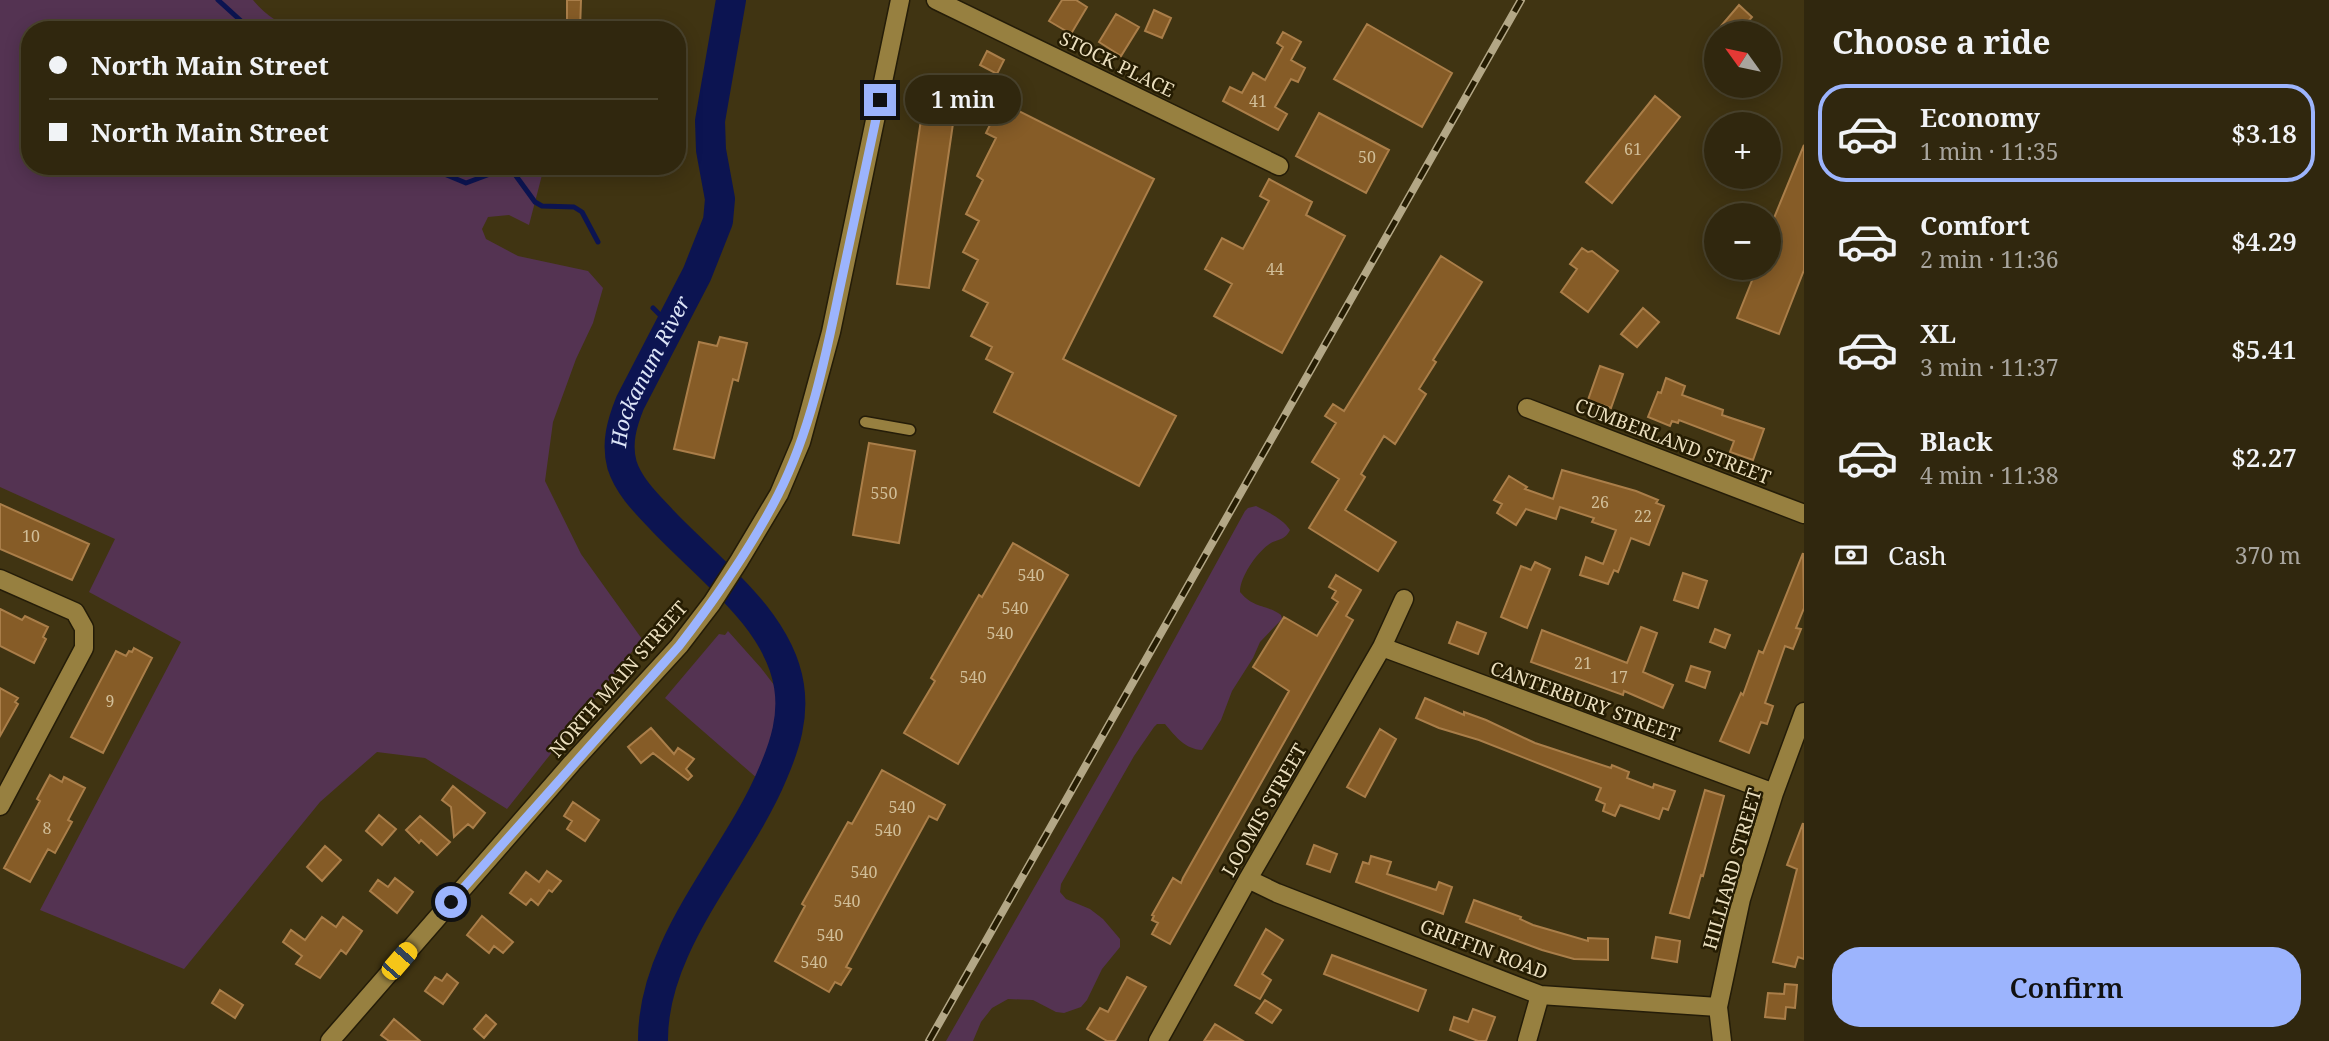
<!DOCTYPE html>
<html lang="en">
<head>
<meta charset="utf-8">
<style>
  body { margin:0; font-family:"Noto Serif",serif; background:#382f17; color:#f1f3f6; height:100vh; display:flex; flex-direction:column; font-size:26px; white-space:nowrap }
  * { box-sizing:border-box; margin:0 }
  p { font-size:23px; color:#a8a59e }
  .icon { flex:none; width:38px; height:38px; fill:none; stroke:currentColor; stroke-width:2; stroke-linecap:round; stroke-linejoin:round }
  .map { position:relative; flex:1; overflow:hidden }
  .details { display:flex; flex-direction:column; background:#30270e; width:525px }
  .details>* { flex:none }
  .top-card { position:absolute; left:21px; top:21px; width:665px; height:154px; border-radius:28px; box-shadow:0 4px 18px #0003,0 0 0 2px #4b442e; display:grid; align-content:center; height:154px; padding:0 28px; background:#30270e }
  .needle { width:46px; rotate:303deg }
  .tools { position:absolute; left:1704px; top:21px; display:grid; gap:14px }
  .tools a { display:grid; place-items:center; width:77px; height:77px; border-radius:50%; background:#30270e; box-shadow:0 4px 18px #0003,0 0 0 2px #4b442e; font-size:35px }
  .end { position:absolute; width:32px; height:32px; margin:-16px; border:9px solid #9cb4fd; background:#111; box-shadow:0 0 0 4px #111 }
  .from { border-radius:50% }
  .bubble { position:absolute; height:49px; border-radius:24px; background:#30270e; box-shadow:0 4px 18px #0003,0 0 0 2px #4b442e; font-size:23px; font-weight:600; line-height:49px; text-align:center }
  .car { position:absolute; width:21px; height:42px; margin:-21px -10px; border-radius:9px; box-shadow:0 0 5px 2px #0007; background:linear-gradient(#f5c518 24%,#345 0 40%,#f5c518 0 76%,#345 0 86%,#f5c518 0) }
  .top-card b { display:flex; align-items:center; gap:24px; height:66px; font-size:26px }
  .top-card b+b { border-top:2px solid #4b442e }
  .top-card i { width:18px; height:18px; background:#f1f3f6 }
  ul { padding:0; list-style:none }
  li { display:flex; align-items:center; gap:21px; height:98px; margin:0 14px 10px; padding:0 14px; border:4px solid transparent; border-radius:28px }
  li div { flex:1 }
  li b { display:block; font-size:26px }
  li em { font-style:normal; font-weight:600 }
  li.active { border-color:#9cb4fd }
  li>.icon { width:63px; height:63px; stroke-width:1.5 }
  h2 { padding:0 28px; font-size:32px; line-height:84px }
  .pay { display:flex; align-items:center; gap:18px; height:77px; padding:0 28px; font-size:26px }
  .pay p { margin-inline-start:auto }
  .button { display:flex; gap:14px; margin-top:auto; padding:14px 28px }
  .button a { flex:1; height:80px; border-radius:28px; background:#9cb4fd; color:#111; font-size:28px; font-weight:600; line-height:80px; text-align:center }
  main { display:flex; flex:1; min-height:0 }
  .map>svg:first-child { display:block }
  .green { fill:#543352 }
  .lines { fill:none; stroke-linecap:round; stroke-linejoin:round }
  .stream { stroke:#0c1451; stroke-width:5 }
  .river { stroke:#0c1451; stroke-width:30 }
  .building { fill:#865c27; stroke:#aa7e49; stroke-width:2 }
  .lane-casing { stroke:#241c08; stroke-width:13 }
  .street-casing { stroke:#241c08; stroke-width:21 }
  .secondary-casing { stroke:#241c08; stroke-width:21 }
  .lane { stroke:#978040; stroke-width:10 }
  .street { stroke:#978040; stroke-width:18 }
  .secondary { stroke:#978040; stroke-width:18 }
  .rail-casing { stroke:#b3a786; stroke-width:8 }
  .rail { stroke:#251c02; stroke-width:5; stroke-dasharray:16; stroke-linecap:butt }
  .route { stroke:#9cb4fd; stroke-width:9 }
  .labels { text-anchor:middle; stroke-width:5; stroke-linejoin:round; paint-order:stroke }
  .number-label { font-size:16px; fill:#d1be98 }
  .street-label { font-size:19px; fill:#eadebe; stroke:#251c02 }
  .water-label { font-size:21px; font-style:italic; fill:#dce4f7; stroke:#251c02 }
</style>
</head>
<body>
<main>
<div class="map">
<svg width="1804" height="1041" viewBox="0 0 1804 1041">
  <rect width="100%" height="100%" fill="#403412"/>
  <path class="green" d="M0 0H253C266 16 280 24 299 30H30V166H541L542 175 529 225 509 215 488 217 482 229 486 239 518 256 588 271 603 288 593 323 576 359 553 422 545 481 581 554 642 639 507 809 425 758 377 752 320 802 184 969 40 910 181 642 89 592 115 539 0 487Z
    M1256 506C1268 512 1283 519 1290 530 1284 542 1277 538 1268 545 1256 554 1240 577 1240 592 1254 609 1266 604 1281 615L1282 619 1260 642 1253 658 1232 691 1221 720 1202 750C1185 749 1176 737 1165 724H1157L1154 727 1134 756 1061 884 1060 892 1066 899 1090 909 1103 919 1120 939V947L1102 969 1087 1000 1081 1007 1064 1013 1056 1012 1033 1000 1008 999 992 1008 981 1022 973 1041H946L1119 740 1245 511 1248 508Z
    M728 631 761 668 781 694 769 746 758 779 665 698 719 634 725 635Z"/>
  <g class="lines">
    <path class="stream" d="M218 0 251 30
      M425 166 466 183 506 168 511 169 535 202 542 206 574 207 582 212 598 242
      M653 308 670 325"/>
    <path class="river" id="s1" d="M653 1041C652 943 737 860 773 773 785 745 794 717 789 686 779 619 706 567 662 520 647 504 629 487 622 465 616 443 622 423 630 403L697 274 718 221 720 199 711 150 710 121 731 0"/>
  </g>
  <path class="building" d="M567 0H581L580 30H567Z
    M1062 0H1076L1087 7 1071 34 1049 21Z
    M1739 5 1752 17 1738 33H1715Z
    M1154 10 1171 18 1162 38 1145 31Z
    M1116 14 1139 27 1121 56 1099 42Z
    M1367 24 1452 73 1422 127 1334 79Z
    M1283 32 1301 42 1291 60 1305 68 1298 82 1291 79 1275 107 1287 114 1278 130 1223 101 1230 87 1242 93 1253 73 1265 80 1283 47 1277 43Z
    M987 51 1004 60 997 74 980 65Z
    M1655 96 1680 117 1612 203 1586 182Z
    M924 99 956 103 929 288 897 284Z
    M1001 102 1154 179 1063 359 1176 416 1139 486 994 412 1013 373 986 359 992 347 971 336 988 303 963 290 978 260 963 252 979 221 966 214 983 180 977 176 996 138 986 133Z
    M1319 113 1389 150 1366 193 1296 156Z
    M1804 145V270L1779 334 1737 318 1753 278 1729 268H1769V230Z
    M1269 179 1312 202 1306 215 1345 236 1282 353 1214 316 1232 284 1205 269 1222 238 1243 249 1269 201 1260 196Z
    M1582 248 1588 252 1592 251 1618 271 1588 312 1561 292 1577 269 1570 264Z
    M1441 256 1482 282 1433 360 1436 362 1419 389 1426 394 1395 444 1384 436 1361 474 1365 477 1345 510 1396 542 1378 571 1309 528 1339 479 1312 462 1336 423 1325 416 1333 404 1344 411Z
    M1643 308 1659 322 1637 347 1621 334Z
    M720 337 747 343 738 381 733 379 714 458 674 449 699 342 717 346Z
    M1600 366 1623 374 1611 408 1588 400Z
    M1666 378 1685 386 1682 395 1723 410 1722 415 1764 429 1753 460 1730 452 1734 441 1679 420 1678 423 1672 421 1670 426 1648 417 1658 392 1661 393Z
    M869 443 915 451 899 543 853 535Z
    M1562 470 1636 491 1658 500 1656 503 1664 506 1649 545 1631 538 1618 572 1614 570 1608 584 1580 575 1586 557 1603 564 1616 530 1592 522 1594 518 1560 507 1556 519 1526 509 1516 525 1497 513 1502 504 1494 500 1509 476 1527 487 1525 489 1553 499Z
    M0 504 89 544 72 580 0 549Z
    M1013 543 1068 575 958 764 904 733 935 681 931 678 979 595 982 597Z
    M1803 553 1804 608 1796 628 1801 629 1793 649 1785 646 1765 703 1773 706 1767 724 1761 722 1749 753 1720 741 1741 693 1743 695 1759 651 1763 653Z
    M1535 562 1550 569 1527 628 1501 617 1521 566 1531 570Z
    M1683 573 1707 581 1698 608 1674 600Z
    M1336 575 1361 590 1346 616 1353 620 1170 944 1152 934 1158 923 1152 920 1154 916 1152 915 1173 878 1181 883 1183 878 1289 691 1253 667 1284 617 1317 636 1338 602 1332 598 1336 591 1329 587Z
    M0 609 22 620 25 616 48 627 43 637 46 639 34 663 0 646Z
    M1457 622 1486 633 1478 654 1449 643Z
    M1641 627 1657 633 1643 672 1673 685 1663 708 1624 691 1623 695 1531 662 1542 630 1627 663Z
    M1715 629 1730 635 1725 648 1710 642Z
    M134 648 152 658 103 753 71 737 116 651 126 656 129 651 132 652Z
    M1691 666 1710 672 1705 688 1686 681Z
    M0 688 18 698 15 702 18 704 0 736Z
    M1425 698 1464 715V712L1486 720 1535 743 1611 768 1612 765 1629 772 1627 778 1653 788 1654 784 1675 791 1668 810 1663 808 1659 819 1620 805 1615 816 1603 811 1605 804 1596 800 1601 788 1479 740 1439 728 1416 718Z
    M651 728 674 754 678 748 694 759 686 769 692 776 688 780 653 753 641 763 628 747Z
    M1380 729 1396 739 1365 797 1347 787Z
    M882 770 945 805 937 820 929 816 846 967 851 969 841 985 835 982 829 992 775 961 805 906 802 904 848 822 852 824Z
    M50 775 62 782 64 777 85 788 68 820 72 822 55 853 48 849 30 882 4 868 40 801 37 799Z
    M453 786 485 813 473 828 468 824 454 837 451 807 442 800Z
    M1705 790 1724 796 1703 876 1701 875 1689 918 1670 913Z
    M573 802 599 820 585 841 567 829 572 821 564 816Z
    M379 815 396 829 382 845 366 831Z
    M420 816 450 842 437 855 421 840 419 843 406 830Z
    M1803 823 1804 959 1798 957 1795 967 1773 962 1797 869 1787 865Z
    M1314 845 1337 854 1330 872 1307 864Z
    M325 846 341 860 322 881 307 867Z
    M1371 856 1391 862 1387 874 1436 890 1439 882 1452 887 1443 914 1356 882 1363 862 1369 864Z
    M547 871 561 881 552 892 549 890 538 905 531 899 526 905 510 893 526 872 539 882Z
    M395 878 413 892 397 913 370 891 378 880 388 887Z
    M1474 900 1521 917 1520 919 1533 925 1588 941V938L1608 939V960L1574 959 1542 950 1466 922Z
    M482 916 513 942 503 953 494 946 489 953 467 935Z
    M322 917 336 927 343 917 362 931 346 954 341 950 320 978 296 964 302 956 283 942 291 930 305 940Z
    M1266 929 1283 940 1262 974 1271 980 1260 999 1235 985Z
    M1656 937 1680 941 1677 962 1652 958Z
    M1332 955 1426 990 1418 1011 1324 974Z
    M447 974 458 983 443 1004 425 991 435 977 442 981Z
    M1127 977 1146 987 1115 1041H1107L1087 1029 1100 1008 1108 1012Z
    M1785 984 1797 985 1795 1008 1786 1007 1785 1019 1765 1017 1768 993 1784 994Z
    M220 990 243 1005 235 1018 212 1003Z
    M1265 1000 1281 1010 1272 1023 1256 1013Z
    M1473 1009 1495 1017 1486 1041H1478L1450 1030 1454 1017 1468 1022Z
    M486 1015 496 1024 484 1038 474 1029Z
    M394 1019 420 1041H389L381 1035Z
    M1215 1024 1243 1041H1204Z"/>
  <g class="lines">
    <g class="lane-casing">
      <path id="lane" d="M865 422 910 430"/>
    </g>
    <g class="street-casing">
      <path id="street" d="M936 0 1279 166
        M1527 408 1804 514
        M0 579 75 612 84 628V648L0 806
        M1382 647 1774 793
        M1248 879 1277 893 1540 995 1718 1007
        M1158 1041 1248 879 1382 647 1404 599
        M1527 1041 1540 995
        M1722 1041 1718 1007 1741 899 1774 793 1804 712"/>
    </g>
    <g class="secondary-casing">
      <path id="secondary" d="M330 1041 572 763 679 646 712 603 739 561 779 494 801 442 831 332 900 0"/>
    </g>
    <use href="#lane" class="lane"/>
    <use href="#street" class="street"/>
    <use href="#secondary" class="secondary"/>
    <g class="rail-casing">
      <path id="rail" d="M929 1041 1521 0"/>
    </g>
    <use href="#rail" class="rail"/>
  </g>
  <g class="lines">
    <path class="route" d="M451 902 679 646C716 598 751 548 778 495 810 432 825 360 839 292 853 228 866 164 880 100"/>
  </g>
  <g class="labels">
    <g class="number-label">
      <text x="1258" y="107">41</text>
      <text x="1633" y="155">61</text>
      <text x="1367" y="163">50</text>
      <text x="1275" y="275">44</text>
      <text x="884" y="499">550</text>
      <text x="1600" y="508">26</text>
      <text x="1643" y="522">22</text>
      <text x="31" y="542">10</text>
      <text x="1031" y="581">540</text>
      <text x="1015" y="614">540</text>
      <text x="1000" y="639">540</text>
      <text x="1583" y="669">21</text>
      <text x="973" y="683">540</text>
      <text x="1619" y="683">17</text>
      <text x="110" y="707">9</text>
      <text x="902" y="813">540</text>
      <text x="47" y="834">8</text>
      <text x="888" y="836">540</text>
      <text x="864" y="878">540</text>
      <text x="847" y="907">540</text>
      <text x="830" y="941">540</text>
      <text x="814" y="968">540</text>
    </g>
    <g class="street-label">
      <text transform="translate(1117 64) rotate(26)" y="7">STOCK PLACE</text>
      <text transform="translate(1673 441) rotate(21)" y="7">CUMBERLAND STREET</text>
      <text transform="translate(618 679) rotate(-49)" y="7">NORTH MAIN STREET</text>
      <text transform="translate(1585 701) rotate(20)" y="7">CANTERBURY STREET</text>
      <text transform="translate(1264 810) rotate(-60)" y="7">LOOMIS STREET</text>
      <text transform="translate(1732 869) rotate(-74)" y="7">HILLIARD STREET</text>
      <text transform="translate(1484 949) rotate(21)" y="7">GRIFFIN ROAD</text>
    </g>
    <g class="water-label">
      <text dy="7" stroke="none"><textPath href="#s1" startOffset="768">Hockanum River</textPath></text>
    </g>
  </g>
</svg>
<div class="tools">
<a><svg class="needle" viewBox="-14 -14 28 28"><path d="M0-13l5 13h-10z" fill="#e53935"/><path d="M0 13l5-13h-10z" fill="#a8a59e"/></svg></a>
<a>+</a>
<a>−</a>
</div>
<i class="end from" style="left:451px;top:902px"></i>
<i class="end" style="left:880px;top:100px"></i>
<div class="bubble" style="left:905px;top:75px;width:116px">1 min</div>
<i class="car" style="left:399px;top:961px;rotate:41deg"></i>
<div class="top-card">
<b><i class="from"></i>North Main Street</b>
<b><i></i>North Main Street</b>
</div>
</div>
<section class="details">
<h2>Choose a ride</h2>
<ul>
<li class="active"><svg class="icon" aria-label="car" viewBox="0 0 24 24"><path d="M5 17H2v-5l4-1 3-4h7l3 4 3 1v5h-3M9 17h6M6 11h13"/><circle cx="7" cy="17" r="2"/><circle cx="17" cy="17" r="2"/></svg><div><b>Economy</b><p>1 min · 11:35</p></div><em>$3.18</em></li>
<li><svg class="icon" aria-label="car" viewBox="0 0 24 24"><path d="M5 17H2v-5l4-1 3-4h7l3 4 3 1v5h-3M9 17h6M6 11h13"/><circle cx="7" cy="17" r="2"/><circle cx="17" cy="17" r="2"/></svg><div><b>Comfort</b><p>2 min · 11:36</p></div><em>$4.29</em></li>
<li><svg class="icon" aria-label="car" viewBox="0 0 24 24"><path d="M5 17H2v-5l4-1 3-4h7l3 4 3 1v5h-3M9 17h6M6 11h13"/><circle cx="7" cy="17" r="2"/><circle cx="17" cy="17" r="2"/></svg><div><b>XL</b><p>3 min · 11:37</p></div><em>$5.41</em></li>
<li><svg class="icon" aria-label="car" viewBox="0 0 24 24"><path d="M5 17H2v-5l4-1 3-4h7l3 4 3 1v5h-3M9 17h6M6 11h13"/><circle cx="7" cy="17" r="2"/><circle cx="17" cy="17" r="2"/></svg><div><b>Black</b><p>4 min · 11:38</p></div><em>$2.27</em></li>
</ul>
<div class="pay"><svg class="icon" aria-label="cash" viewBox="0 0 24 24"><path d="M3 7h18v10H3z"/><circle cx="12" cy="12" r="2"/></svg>Cash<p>370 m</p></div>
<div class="button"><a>Confirm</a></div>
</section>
</main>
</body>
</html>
